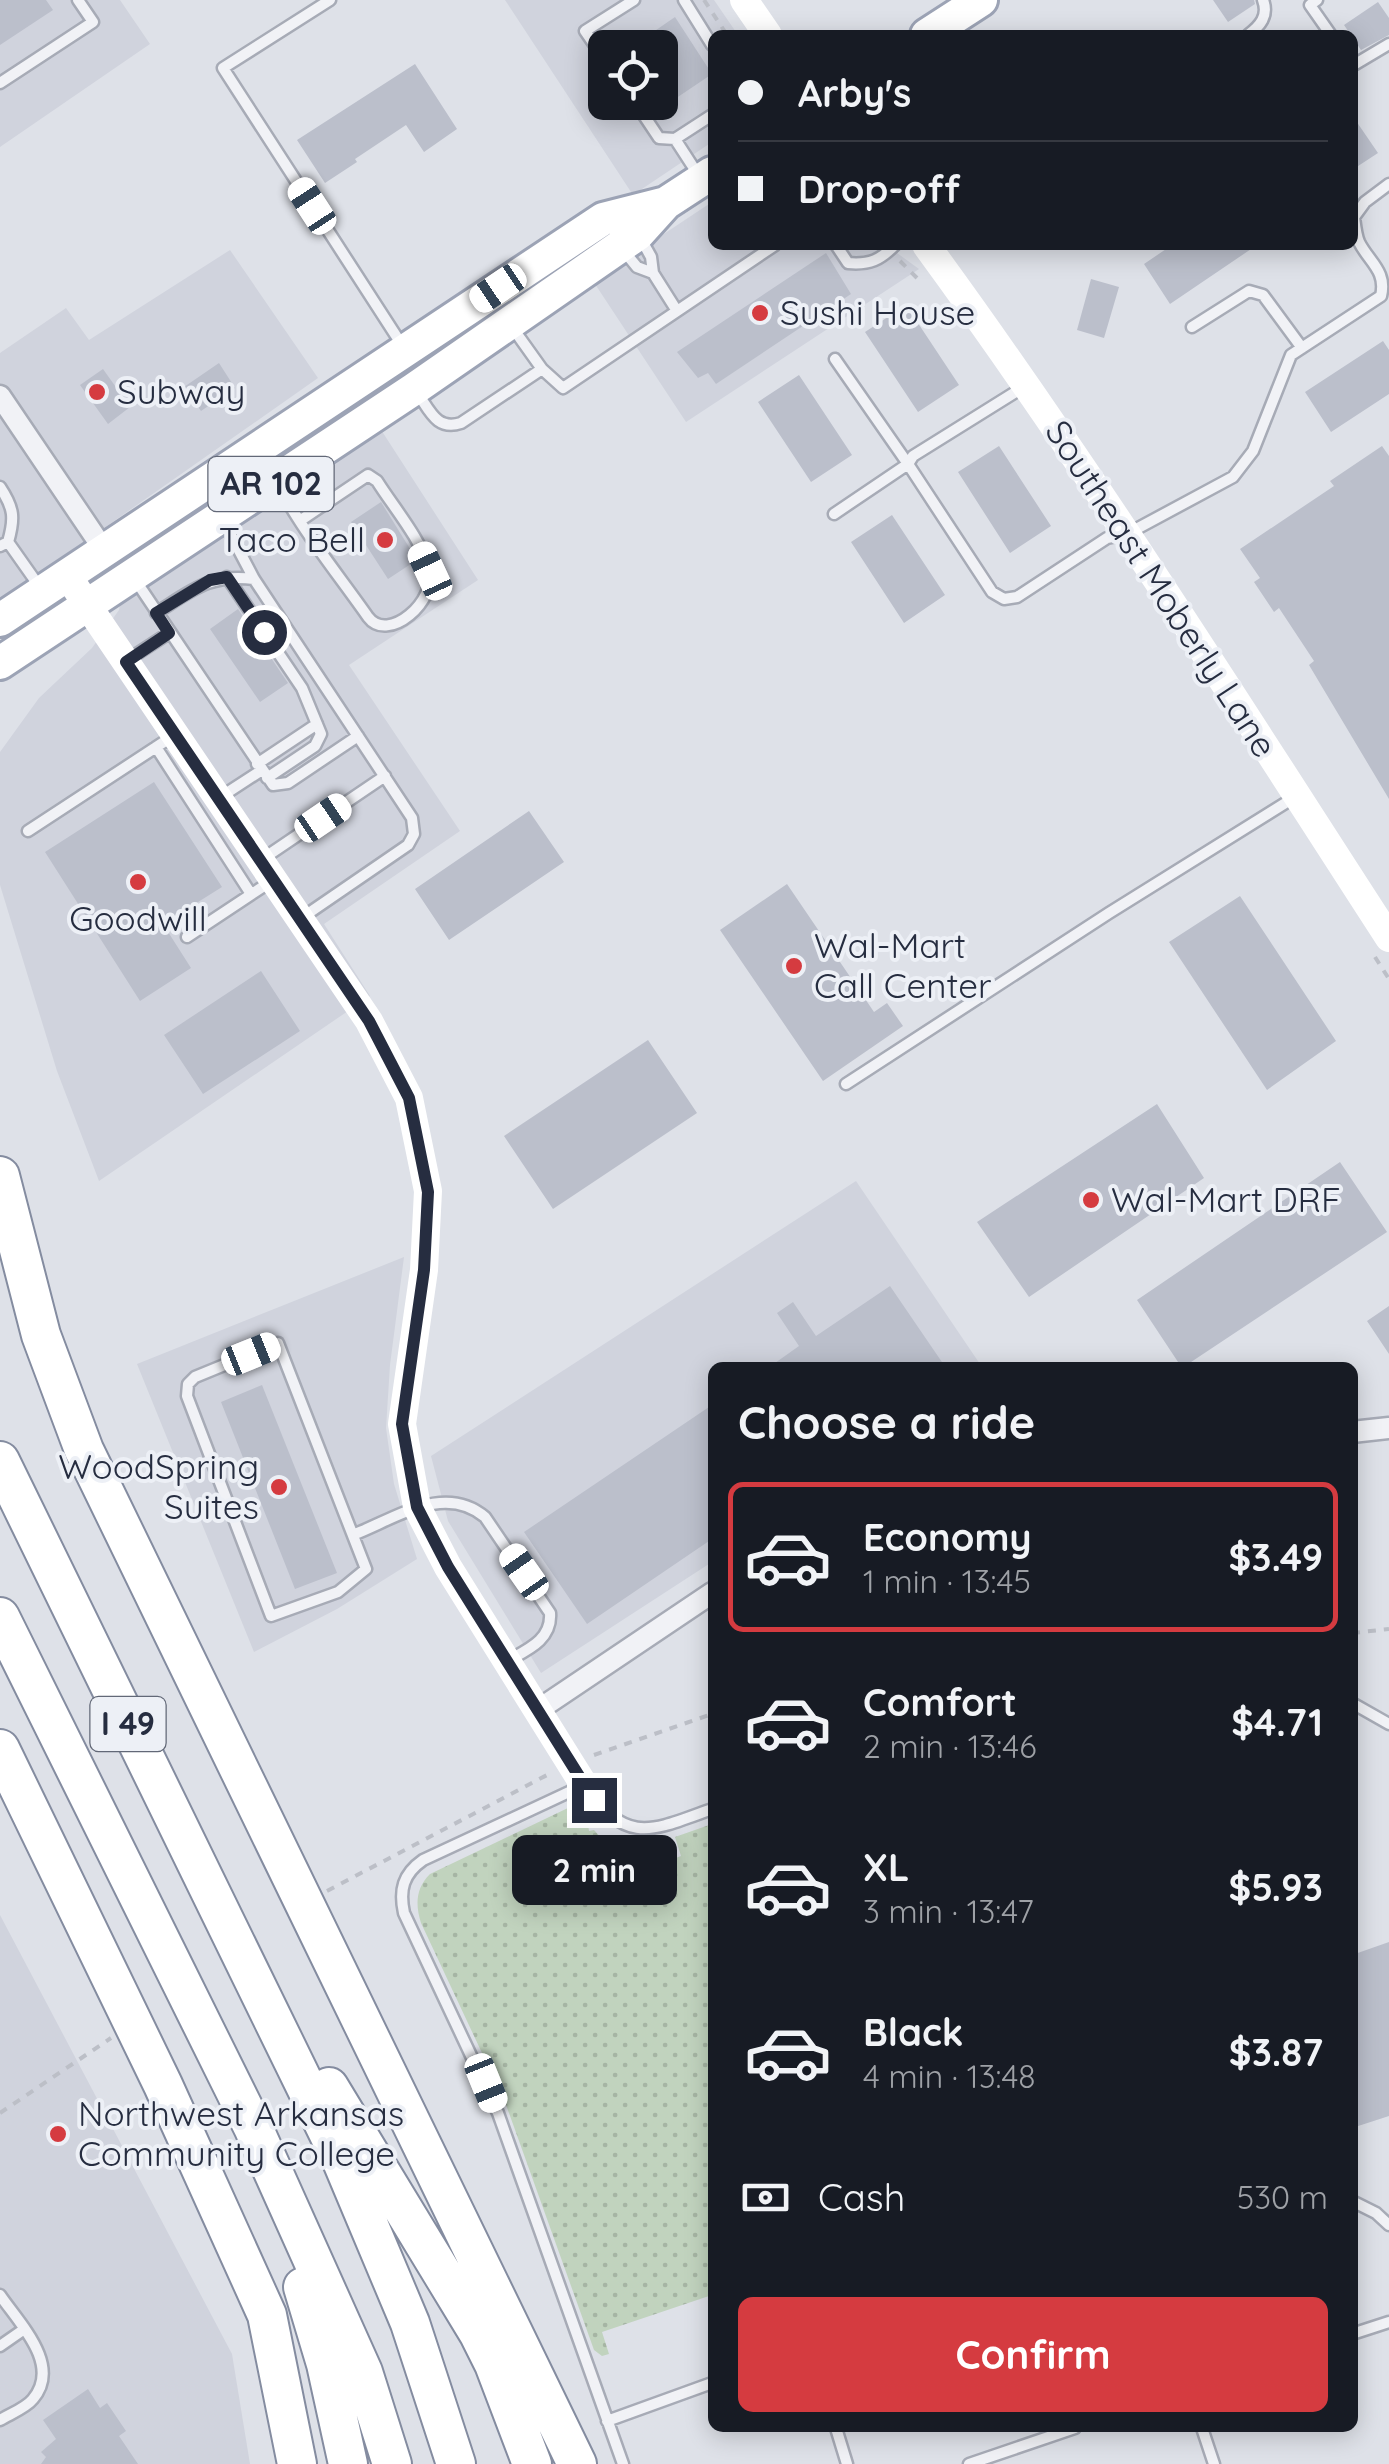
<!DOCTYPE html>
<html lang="en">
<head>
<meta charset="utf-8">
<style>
  body { margin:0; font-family:Quicksand,sans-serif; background:#242831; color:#f1f3f6; height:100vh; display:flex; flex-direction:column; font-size:38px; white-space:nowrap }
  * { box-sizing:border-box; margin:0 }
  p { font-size:32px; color:#9ea1a6 }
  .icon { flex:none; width:55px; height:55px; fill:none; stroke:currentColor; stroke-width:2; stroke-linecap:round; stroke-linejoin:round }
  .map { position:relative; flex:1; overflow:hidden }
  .side { position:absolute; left:708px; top:1362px; width:650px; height:1070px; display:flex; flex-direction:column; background:#171b24; border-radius:15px; box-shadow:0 5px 25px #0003 }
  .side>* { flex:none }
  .guide { position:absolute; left:708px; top:30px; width:650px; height:220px; border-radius:15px; box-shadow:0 5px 25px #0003; display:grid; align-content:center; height:220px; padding:0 30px; background:#171b24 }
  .controls { position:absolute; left:588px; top:30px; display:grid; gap:20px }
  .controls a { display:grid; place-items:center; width:90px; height:90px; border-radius:15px; background:#171b24; box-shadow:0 5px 25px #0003; font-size:50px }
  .end { position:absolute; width:45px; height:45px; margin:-22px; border:12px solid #262d40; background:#fff; box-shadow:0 0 0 5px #fff }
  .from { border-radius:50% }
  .bubble { position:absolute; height:70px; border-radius:15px; background:#171b24; box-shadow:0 5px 25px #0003; font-size:32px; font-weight:700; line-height:70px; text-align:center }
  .car { position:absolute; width:30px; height:60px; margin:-30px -15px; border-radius:12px; box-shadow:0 0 8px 2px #0007; background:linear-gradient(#fff 24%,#345 0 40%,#fff 0 76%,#345 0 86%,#fff 0) }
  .guide b { display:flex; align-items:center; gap:35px; height:95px; font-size:38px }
  .guide b+b { border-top:2px solid #363941 }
  .guide i { width:25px; height:25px; background:#f1f3f6 }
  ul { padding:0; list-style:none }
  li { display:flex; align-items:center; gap:30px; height:150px; margin:0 20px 15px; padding:0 10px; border:5px solid transparent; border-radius:15px }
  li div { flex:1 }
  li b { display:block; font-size:38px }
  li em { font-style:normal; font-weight:700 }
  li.on { border-color:#d53b40 }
  li>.icon { width:90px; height:90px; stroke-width:1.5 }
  h2 { padding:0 30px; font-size:45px; line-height:120px }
  .pay { display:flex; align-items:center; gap:25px; height:110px; padding:0 30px; font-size:38px }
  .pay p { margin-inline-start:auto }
  .button { display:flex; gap:20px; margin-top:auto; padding:20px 30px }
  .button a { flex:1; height:115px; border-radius:15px; background:#d53b40; color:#fff; font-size:40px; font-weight:700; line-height:115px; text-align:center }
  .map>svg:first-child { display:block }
  .built { fill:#d0d3dd; fill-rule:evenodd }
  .grass { fill:url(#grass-dots) }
  .building { fill:#bbbfcb }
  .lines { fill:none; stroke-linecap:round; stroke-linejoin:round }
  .lane-casing { stroke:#a7abb6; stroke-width:15 }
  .street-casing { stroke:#a7abb6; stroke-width:25 }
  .primary-casing { stroke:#9ca3b5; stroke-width:38 }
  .highway-casing { stroke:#848ca0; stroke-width:42 }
  .path { stroke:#bcbfc7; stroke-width:4; stroke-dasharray:8 8; stroke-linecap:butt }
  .lane { stroke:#f1f2f6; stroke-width:10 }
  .street { stroke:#f1f2f6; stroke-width:20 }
  .secondary { stroke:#fff; stroke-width:28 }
  .primary { stroke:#fff; stroke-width:32 }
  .highway { stroke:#fff; stroke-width:38 }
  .route { stroke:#262d40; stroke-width:12 }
  .poi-dot { fill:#d53b40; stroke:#edf0f6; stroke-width:4 }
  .labels { text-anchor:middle; stroke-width:8; stroke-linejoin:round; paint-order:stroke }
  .shield { fill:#edf0f6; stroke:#626877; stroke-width:2.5 }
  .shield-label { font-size:32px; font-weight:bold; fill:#262d40 }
  .poi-label { font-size:35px; fill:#262d40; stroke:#edf0f6; text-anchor:start }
  .street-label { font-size:35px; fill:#262d40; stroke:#edf0f6 }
</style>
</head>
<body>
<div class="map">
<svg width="1389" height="2464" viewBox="0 0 1389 2464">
  <defs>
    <pattern id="grass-dots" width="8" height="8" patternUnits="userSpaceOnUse" patternTransform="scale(2.5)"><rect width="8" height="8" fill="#c1d3be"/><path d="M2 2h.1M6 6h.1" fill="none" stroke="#a6b5a4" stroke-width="1.8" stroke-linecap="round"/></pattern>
  </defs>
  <rect width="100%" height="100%" fill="#dee1e8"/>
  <path class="built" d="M0 0H120L150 44 0 147Z
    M505 0H714L738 35H712V142L633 195ZM605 48H660V102H605Z
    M712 202V245H886L919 269 686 422 593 281Z
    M230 250 318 378 0 601V353L66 308 89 340Z
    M376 422 478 580 349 665 460 831 324 924 370 996 99 1181 57 1071 0 885V752L39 698 92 648 119 610 122 592Z
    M856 1181 982 1367 712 1368V1562L541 1673 448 1521 431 1456Z
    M404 1257 390 1365 386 1428 394 1484 417 1559 337 1609 254 1652 137 1364Z
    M0 1915 232 2354 250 2464H0Z"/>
  <path class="grass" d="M570 1807H576L587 1817 589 1831 594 1830 604 1841 629 1848 638 1872 681 1856 675 1837 712 1824V2295L602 2332 609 2354 602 2356 594 2350 505 2102 421 1923C415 1904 416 1888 430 1874Z"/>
  <path class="building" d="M0 0H46L53 10 0 45Z
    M1213 0H1254L1255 4 1228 22Z
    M1378 2 1389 18V35L1361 50 1344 25Z
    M675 17 712 74 660 109V48H630Z
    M415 64 457 129 424 152 406 125 355 159 357 162 325 183 297 140Z
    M1352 115 1378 153 1352 170Z
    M1172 245H1257L1170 304 1144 264Z
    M826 253 851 294 716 384 708 373 698 378 677 352Z
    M1091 279 1119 287 1104 338 1077 330Z
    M906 305 959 385 918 412 865 332Z
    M1383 341 1389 350V394L1331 432 1305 392Z
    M219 363 235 388 201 411 184 387Z
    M103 369 130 407 108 424 80 385Z
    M799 375 852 455 811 482 758 402Z
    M999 446 1051 526 1010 553 958 472Z
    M1382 446 1389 456V799L1309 665 1314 661 1279 608 1274 612 1254 582 1260 578 1240 549 1334 486 1330 481Z
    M381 502 417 560 388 579 351 522Z
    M892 515 945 595 904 623 851 542Z
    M238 609 288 683 260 702 210 629Z
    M154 782 222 887 163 924 191 968 140 1001 45 852Z
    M529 811 564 862 449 940 415 889Z
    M787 884 874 1012 887 1003 903 1026 823 1081 720 930Z
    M1240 896 1336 1041 1267 1090 1169 942Z
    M261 971 300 1031 203 1094 164 1035Z
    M648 1040 697 1113 553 1209 504 1136Z
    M1157 1104 1204 1178 1029 1297 977 1222Z
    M1340 1162 1387 1232 1182 1368 1137 1300Z
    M890 1286 946 1368H768L799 1346 777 1313 793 1302 816 1336Z
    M1389 1306V1354L1367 1321Z
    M262 1385 337 1573 295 1589 221 1402Z
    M712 1405V1539L587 1624 524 1532Z
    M1389 1942V2116L1352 2128V1955Z
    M88 2389 100 2408 107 2403 126 2431 119 2436 138 2464H41L46 2457 41 2452 56 2439 43 2420Z"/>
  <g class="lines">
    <g class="lane-casing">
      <path id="lane" d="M330 0 223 68 402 345
        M684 0 712 45
        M1317 0 1310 5 1331 35
        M1248 35C1260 26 1269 16 1263 0
        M605 60 585 31 634 0
        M1352 66 1389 44
        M0 83 93 22 78 0
        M635 102 659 138 675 139 712 115
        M675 139 699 176
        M641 239 651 257 653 273 677 311
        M836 245 848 263C870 265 880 260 895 245
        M624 251 637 267 653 273
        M1192 327 1249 291 1263 295 1302 348
        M542 369 563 388 775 245
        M1022 388 913 456 908 464 992 592 1004 599 1017 597 1107 538 1127 534 1233 477 1253 451 1291 355 1381 296C1387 271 1369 262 1359 242 1356 235 1355 225 1354 217L1365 202 1389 184
        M418 394C430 411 437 431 461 423L542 369 512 327
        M264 451C285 511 331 564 368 617 388 644 438 601 429 569 421 539 394 508 377 481L368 475 301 520
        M0 487C14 508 15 518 8 542L0 546
        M834 514 908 464 835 359
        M224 522 254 579 412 818 414 834 408 845 303 917
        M8 542 39 586
        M227 577 302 688 321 734 315 746 267 778
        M134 578 273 785 288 783 358 736
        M156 613C191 591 210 573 254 579
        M126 661 169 633
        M156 747 251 894
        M257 764 317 724
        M219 798 262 770
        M28 831 173 736
        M261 860 385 776
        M187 937 273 880
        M846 1084 1109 913 1295 797
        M278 1343 366 1569 338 1592 271 1616 187 1396 188 1384 195 1377Z
        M355 1534C396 1518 445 1483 485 1517L550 1613C552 1639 529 1649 509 1660
        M1352 1703 1389 1724
        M1352 2201 1376 2213 1389 2225
        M0 2295C19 2323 62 2365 33 2399 26 2408 10 2414 0 2420
        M1352 2334 1389 2322
        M0 2346 23 2330
        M607 2421 712 2383
        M836 2428 847 2464
        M1202 2428 1214 2464
        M623 2464 498 2113 404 1913C399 1890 403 1874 423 1860L584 1785C627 1846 651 1831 712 1809
        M969 2464 1075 2428"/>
    </g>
    <g class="street-casing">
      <path id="street" d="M0 396 104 550
        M1352 1432 1389 1428
        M538 1710 712 1593"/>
    </g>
    <g class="primary-casing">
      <path id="primary" d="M927 35 981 0
        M0 620 603 219 666 203
        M0 663 414 389 638 234 666 203 712 173"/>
    </g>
    <g class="highway-casing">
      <path id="highway" d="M0 1176 41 1335 84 1450 577 2464
        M0 1461 341 2159 410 2323 456 2464
        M0 1617 253 2127 363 2372 392 2464
        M0 1749 163 2085 267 2315 297 2464
        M329 2087 479 2334 494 2364 532 2464
        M303 2287 326 2364 348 2464"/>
    </g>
    <path class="path" d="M704 0 727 35
      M900 261 921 282
      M1375 957 1389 979
      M1352 1633 1389 1629
      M594 1755 712 1714
      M327 1891 549 1774
      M0 2113 111 2038"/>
    <use href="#lane" class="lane"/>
    <use href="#street" class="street"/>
    <path class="secondary" d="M744 0 768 35
      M926 245C1090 469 1238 705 1389 938
      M67 575 369 1021 409 1098 428 1191 424 1270 402 1424 417 1507 448 1567 584 1785"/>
    <use href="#primary" class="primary"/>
    <use href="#highway" class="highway"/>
  </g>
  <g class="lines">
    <path class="route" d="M264 632 227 577 210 580 156 613 169 633 126 662 369 1021 409 1098 428 1192 424 1270 402 1424 417 1507 448 1567 594 1800"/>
  </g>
  <g class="poi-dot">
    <circle cx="760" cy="313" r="10"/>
    <circle cx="97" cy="392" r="10"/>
    <circle cx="385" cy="540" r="10"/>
    <circle cx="138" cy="882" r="10"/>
    <circle cx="794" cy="966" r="10"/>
    <circle cx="1091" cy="1200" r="10"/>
    <circle cx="279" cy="1487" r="10"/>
    <circle cx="58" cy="2134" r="10"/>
  </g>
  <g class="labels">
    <g class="shield">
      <rect x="208.5" y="457" width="125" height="54" rx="8"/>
      <rect x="90.5" y="1697" width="75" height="54" rx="8"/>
    </g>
    <g class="shield-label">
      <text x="271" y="495">AR 102</text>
      <text x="128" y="1735">I 49</text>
    </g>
    <g class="poi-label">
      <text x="780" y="325">Sushi House</text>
      <text x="117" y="404">Subway</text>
      <text x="365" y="552" text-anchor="end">Taco Bell</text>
      <text x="138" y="931" text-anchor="middle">Goodwill</text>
      <text x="814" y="958">Wal-Mart<tspan x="814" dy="40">Call Center</tspan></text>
      <text x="1111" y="1212">Wal-Mart DRF</text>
      <text x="259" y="1479" text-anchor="end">WoodSpring<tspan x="259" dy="40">Suites</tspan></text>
      <text x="78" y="2126">Northwest Arkansas<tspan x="78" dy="40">Community College</tspan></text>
    </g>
    <g class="street-label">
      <text transform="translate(1161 589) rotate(57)" y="12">Southeast Moberly Lane</text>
    </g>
  </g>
</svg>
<div class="controls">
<a><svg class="icon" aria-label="locate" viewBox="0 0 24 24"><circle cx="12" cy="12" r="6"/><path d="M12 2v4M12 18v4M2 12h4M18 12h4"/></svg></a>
</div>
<i class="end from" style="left:264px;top:632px"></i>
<i class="end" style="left:594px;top:1800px"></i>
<div class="bubble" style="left:512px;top:1835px;width:165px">2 min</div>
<i class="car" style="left:312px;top:206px;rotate:327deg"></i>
<i class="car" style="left:498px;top:288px;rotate:236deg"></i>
<i class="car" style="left:430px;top:571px;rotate:335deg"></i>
<i class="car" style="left:323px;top:818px;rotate:56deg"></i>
<i class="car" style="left:251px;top:1354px;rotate:68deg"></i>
<i class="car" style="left:524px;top:1572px;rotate:325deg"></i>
<i class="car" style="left:486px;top:2083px;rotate:158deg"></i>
<div class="guide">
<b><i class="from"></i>Arby's</b>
<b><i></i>Drop-off</b>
</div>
<section class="side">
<h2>Choose a ride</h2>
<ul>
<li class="on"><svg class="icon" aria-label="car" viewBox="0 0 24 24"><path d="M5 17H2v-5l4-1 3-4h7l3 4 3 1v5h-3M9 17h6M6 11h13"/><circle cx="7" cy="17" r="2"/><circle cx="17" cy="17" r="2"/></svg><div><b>Economy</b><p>1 min · 13:45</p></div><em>$3.49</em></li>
<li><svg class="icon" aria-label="car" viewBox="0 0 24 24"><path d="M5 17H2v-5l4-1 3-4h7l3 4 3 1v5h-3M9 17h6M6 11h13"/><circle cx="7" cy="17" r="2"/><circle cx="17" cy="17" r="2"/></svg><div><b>Comfort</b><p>2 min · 13:46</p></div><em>$4.71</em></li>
<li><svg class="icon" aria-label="car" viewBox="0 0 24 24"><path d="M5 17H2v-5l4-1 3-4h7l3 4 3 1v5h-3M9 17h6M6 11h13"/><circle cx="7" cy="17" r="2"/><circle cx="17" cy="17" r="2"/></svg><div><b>XL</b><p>3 min · 13:47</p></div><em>$5.93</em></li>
<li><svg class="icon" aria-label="car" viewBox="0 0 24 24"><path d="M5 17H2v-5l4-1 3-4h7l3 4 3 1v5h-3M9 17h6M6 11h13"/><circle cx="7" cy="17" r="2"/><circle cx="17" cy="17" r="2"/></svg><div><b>Black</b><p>4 min · 13:48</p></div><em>$3.87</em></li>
</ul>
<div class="pay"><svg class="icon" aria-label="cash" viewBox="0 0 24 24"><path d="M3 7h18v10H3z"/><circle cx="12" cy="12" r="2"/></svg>Cash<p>530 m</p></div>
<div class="button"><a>Confirm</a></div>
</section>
</div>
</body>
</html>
